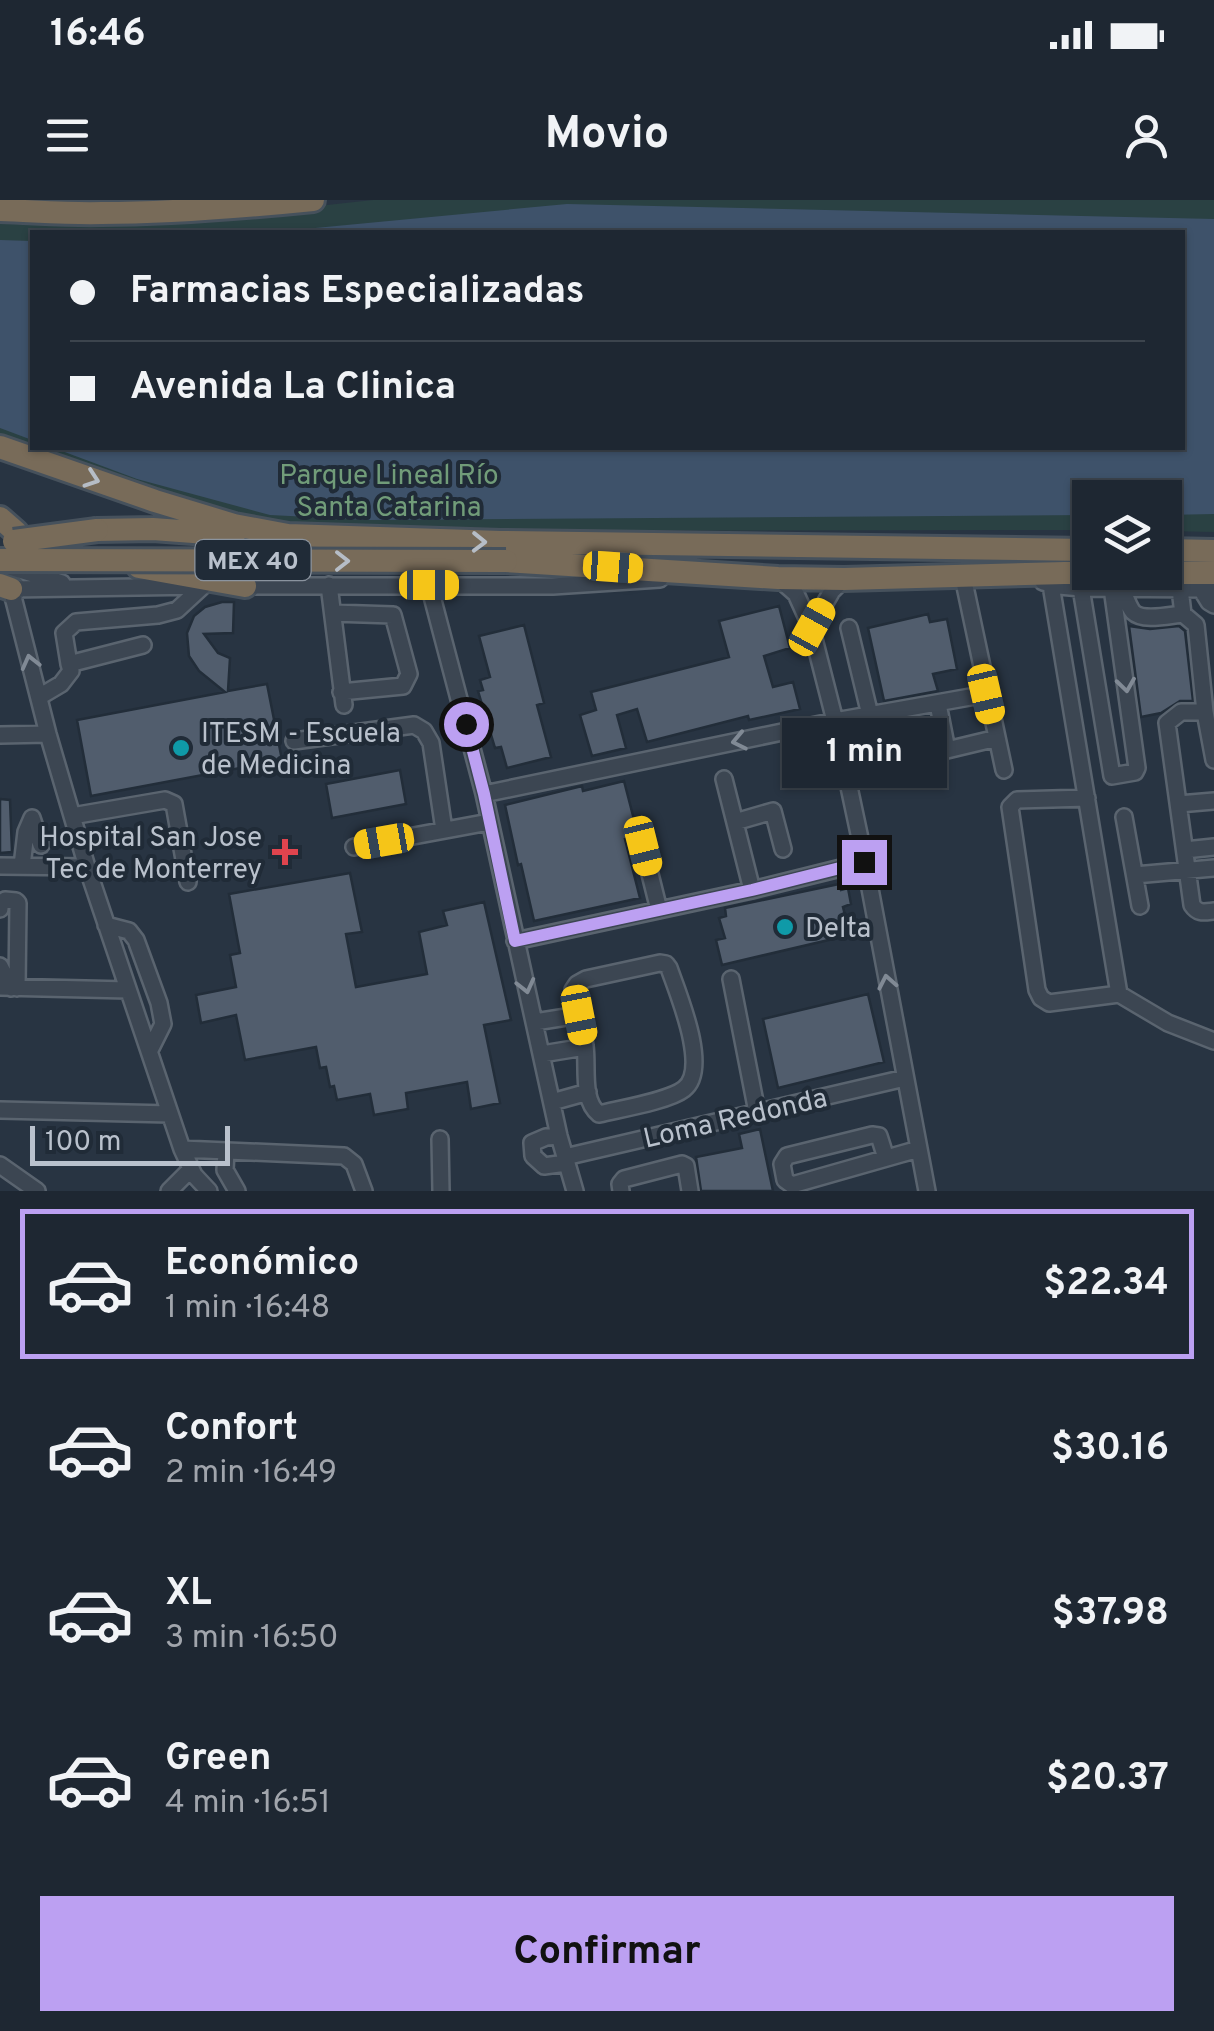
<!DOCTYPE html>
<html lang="es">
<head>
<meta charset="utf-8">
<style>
  body { margin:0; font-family:Overpass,sans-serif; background:#262f3a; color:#f1f3f6; height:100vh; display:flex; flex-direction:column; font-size:38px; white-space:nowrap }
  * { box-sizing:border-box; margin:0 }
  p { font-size:32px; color:#a1a5ac }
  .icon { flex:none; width:55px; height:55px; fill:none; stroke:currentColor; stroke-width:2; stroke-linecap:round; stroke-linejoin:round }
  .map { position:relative; height:991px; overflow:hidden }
  .panel { display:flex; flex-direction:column; background:#1e2732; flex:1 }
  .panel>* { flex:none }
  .top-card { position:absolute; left:30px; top:30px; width:1155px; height:220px; border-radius:0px; box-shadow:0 2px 8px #0004,0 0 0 2px #3c444d; display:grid; align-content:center; height:220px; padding:0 40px; background:#1e2732 }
  .controls { position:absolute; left:1072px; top:280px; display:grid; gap:20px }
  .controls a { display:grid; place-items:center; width:110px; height:110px; border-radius:0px; background:#1e2732; box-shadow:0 2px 8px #0004,0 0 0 2px #3c444d; font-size:50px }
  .scale { position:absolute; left:30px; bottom:25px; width:200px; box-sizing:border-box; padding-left:10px; border:5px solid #b9c1cc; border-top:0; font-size:28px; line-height:35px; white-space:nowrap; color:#b9c1cc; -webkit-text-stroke:8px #202b37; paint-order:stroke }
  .end { position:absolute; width:45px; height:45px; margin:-22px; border:12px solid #bca0f2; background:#111; box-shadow:0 0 0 5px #111 }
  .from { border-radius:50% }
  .bubble { position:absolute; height:70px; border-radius:0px; background:#1e2732; box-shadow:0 2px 8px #0004,0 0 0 2px #3c444d; font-size:32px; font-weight:700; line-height:70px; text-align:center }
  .car { position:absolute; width:30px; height:60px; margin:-30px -15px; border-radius:12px; box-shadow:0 0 8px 2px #0007; background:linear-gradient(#f5c518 24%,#345 0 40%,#f5c518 0 76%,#345 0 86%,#f5c518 0) }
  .top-card b { display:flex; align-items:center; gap:35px; height:95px; font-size:38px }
  .top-card b+b { border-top:2px solid #3c444d }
  .top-card i { width:25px; height:25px; background:#f1f3f6 }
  ul { padding:18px 0 0; list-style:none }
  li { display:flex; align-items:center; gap:30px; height:150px; margin:0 20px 15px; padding:0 20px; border:5px solid transparent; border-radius:0px }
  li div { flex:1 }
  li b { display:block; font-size:38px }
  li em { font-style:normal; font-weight:700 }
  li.on { border-color:#bca0f2 }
  li>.icon { width:90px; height:90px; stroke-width:1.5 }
  .button { display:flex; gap:20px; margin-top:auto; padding:20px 40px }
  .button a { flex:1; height:115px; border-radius:0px; background:#bca0f2; color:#111; font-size:40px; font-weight:700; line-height:115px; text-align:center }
  .status { display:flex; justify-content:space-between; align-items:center; height:70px; padding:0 50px; background:#1e2732; direction:ltr }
  .status svg { height:28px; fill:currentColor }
  header { display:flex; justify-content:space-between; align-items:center; height:130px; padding:0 40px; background:#1e2732; font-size:45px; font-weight:700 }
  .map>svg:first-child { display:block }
  .green { fill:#2a4143 }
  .water { fill:#3e526a }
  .building { fill:#515d6d; stroke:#222d39; stroke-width:2.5 }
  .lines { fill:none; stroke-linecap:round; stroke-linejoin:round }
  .minor-casing { stroke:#5a646f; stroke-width:20 }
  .highway-casing { stroke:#46515c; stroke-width:28 }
  .minor { stroke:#3c4652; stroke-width:15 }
  .highway { stroke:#786b59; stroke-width:22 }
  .highway-bridge-casing { stroke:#46515c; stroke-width:28; stroke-linecap:butt }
  .highway-bridge { stroke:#786b59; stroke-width:22 }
  .oneway { stroke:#b6bdc6 }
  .oneway2 { stroke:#818a95 }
  .route { stroke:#bca0f2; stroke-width:12 }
  .culture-dot { fill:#0f9aa8; stroke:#202b37; stroke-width:4 }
  .health-dot { fill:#e0444e; stroke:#202b37; stroke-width:4 }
  .labels { text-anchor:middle; stroke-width:8; stroke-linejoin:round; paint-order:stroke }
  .shield { fill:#202b37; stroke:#8b949f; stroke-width:2.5 }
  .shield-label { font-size:25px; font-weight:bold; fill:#b9c1cc }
  .park-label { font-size:28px; fill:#719c79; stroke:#202b37 }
  .poi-label { font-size:28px; fill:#b9c1cc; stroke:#202b37; text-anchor:start }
  .street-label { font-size:28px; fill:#b9c1cc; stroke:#202b37 }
</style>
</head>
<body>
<div class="status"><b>16:46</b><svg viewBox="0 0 49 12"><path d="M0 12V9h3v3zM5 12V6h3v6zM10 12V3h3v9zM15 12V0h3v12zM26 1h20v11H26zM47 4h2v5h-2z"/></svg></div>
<header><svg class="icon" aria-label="menu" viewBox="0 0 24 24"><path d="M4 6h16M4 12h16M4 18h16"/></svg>Movio<svg class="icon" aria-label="person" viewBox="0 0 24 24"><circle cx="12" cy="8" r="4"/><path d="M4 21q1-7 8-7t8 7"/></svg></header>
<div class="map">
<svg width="1214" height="991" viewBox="0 0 1214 991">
  <rect width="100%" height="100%" fill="#283442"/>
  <path class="green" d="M373 0H1214V332L1165 331V298H1090V330L339 331 210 308 35 248H1182V32H32V247L0 234V21L318 6Z"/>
  <path class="water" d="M567 4 1214 19V314L1165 315V298H1090V315L370 320 270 315 137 279 54 248H1182V32H273Z
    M0 40 32 41V240L0 228Z"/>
  <path class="building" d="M222 402H234L233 433 204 434 218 453 230 458 228 491 267 484 282 560 91 596 77 520 225 492 199 471 189 456 187 433 194 416 205 407Z
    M779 406 790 448 764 456 773 487 793 482 800 509 749 520 748 516 647 542 637 509 617 515 626 548 592 556 580 515 596 510 591 492 729 457 719 421Z
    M928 414 930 422 947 419 957 469 933 474 938 491 884 501 868 428Z
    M524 425 544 503 537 505 551 557 507 568 501 547 495 548 478 491 483 490 480 480 490 477 479 436Z
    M1129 426 1150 429 1179 426 1185 431 1193 501H1180L1161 513 1141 517Z
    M400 570 406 604 332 618 326 584Z
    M624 581 638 635 625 639 640 698 534 721 521 664 518 665 505 605 582 586 583 591Z
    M0 599 10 600 12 652 0 653Z
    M350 673 362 732 346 734 356 787 427 774 419 732 447 725 443 711 484 702 511 820 484 825 500 903 471 909 467 882 406 893 408 909 374 915 370 894 337 900 334 886 330 887 326 867 320 868 316 847 245 860 236 815 201 823 196 795 236 787 230 755 240 753 229 694Z
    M839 684 841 690 848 688 851 704 843 707 850 735 722 765 716 740 725 738 719 718 726 716 725 708Z
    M868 794 884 862 778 888 763 819Z
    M760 929 773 991H701L696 957 742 948 739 934Z"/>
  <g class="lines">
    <g class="minor-casing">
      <path id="minor" d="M7 366 62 383
        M963 377 1004 570
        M778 378 796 394 811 427 835 521 865 662 927 991
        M1043 382 1059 386 1081 388 1214 389
        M329 385 344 505
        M429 385 484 594 559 936 575 991
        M1051 385 1119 794 1168 823 1214 841
        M201 386 11 389 48 534 87 667 182 949 194 975 209 991
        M239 386H553L660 379
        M1081 388 1112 576 1135 572 1137 568 1112 388
        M1122 389C1125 395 1128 406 1133 412 1143 422 1170 415 1183 414L1180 389
        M1201 389 1209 402 1214 405
        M333 413 393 415 409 474 403 486 341 492
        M1183 414 1196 425 1205 512 1214 560
        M811 427 832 391 844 379
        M849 428 870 515
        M69 464 64 433 76 422 158 415 177 410 203 386
        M39 497 61 484 71 471 69 464 143 445
        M938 504 947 550 997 538
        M1205 512H1181L1167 523 1192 705C1198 714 1204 712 1214 711
        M0 535 48 534
        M294 541 414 525 424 531 431 543 444 630
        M724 579 752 690
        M484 594 835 521 987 494
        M1087 598 1017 600 1010 607 1037 790 1041 798 1049 803 1119 794
        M1179 604 1214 601
        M72 616 165 600 174 604 188 682
        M1124 617 1140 706
        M735 622 773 611 783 649
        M643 646 659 710
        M354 647 489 622
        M1185 650 1214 647
        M0 666 87 667
        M22 666 26 632 32 618 41 645
        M1135 675 1214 668
        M0 709V704L5 700 16 701 18 703 17 788
        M106 725 129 731 136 740 159 803 163 824 150 850
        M515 741 752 690 865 662
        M660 763 666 764 669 768C678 794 710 869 684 889 669 901 619 909 599 914 581 900 588 867 585 846 583 827 577 809 573 790L577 784 586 779Z
        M0 766 11 788
        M731 779 757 912
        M0 787 128 790
        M535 822 579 815
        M542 854 585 847
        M552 902 588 892
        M0 910 170 914
        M559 936 546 937 532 943 533 956 544 966 566 963
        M440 939 441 991
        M182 949 344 956 354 964 364 991
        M226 951 225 970 237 991
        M565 957 905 878
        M886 958 879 936 872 935 787 956 782 964 785 980 792 985 901 954 919 949
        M0 965 37 991
        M169 991 191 969
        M621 991 620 984 624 979 682 964 686 966 690 991"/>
    </g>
    <g class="highway-casing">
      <path id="highway" d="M0 10C34 11 68 14 102 13 173 13 243 7 313 0
        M0 247 155 301 234 325 288 335 501 342 1090 350
        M0 318 16 332
        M97 330 153 329 234 335
        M1165 350 1214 351
        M506 361 778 378 844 379 1065 373H1214
        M139 367 245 386
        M0 385 11 389"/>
    </g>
    <use href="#minor" class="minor"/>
    <use href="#highway" class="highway"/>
    <g class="highway-bridge-casing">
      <path id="highway-bridge" d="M14 341 97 330
        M0 360 506 361"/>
    </g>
    <use href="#highway-bridge" class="highway-bridge"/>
  </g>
  <defs><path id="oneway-chevron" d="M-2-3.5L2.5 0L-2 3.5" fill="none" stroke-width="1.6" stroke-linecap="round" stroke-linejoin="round" transform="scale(2.5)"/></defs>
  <g class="oneway">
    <use href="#oneway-chevron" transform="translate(92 279) rotate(19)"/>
    <use href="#oneway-chevron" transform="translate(479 342) rotate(1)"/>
    <use href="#oneway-chevron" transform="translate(342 361)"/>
  </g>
  <g class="oneway2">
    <use href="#oneway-chevron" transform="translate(30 462) rotate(-104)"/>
    <use href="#oneway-chevron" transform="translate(1126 485) rotate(82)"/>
    <use href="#oneway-chevron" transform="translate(739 541) rotate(168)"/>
    <use href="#oneway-chevron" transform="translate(887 782) rotate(-101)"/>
    <use href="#oneway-chevron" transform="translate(526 786) rotate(76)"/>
  </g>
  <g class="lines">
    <path class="route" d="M466 524 484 594 515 741 752 690 864 662"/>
  </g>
  <g class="culture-dot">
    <circle cx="181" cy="548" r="10"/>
    <circle cx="785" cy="727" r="10"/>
  </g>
  <path class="health-dot" d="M280 637h10v10h10v10h-10v10h-10v-10h-10v-10h10z"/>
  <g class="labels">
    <rect class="shield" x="195.5" y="340" width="115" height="40" rx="8"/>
    <g class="shield-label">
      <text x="253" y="369">MEX 40</text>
    </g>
    <g class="park-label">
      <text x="389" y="284">Parque Lineal Río<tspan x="389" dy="32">Santa Catarina</tspan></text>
    </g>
    <g class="poi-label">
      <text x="201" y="542">ITESM - Escuela<tspan x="201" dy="32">de Medicina</tspan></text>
      <text x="262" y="646" text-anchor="end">Hospital San Jose<tspan x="262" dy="32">Tec de Monterrey</tspan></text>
      <text x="805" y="737">Delta</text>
    </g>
    <g class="street-label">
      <text transform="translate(735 917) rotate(-13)" y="10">Loma Redonda</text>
    </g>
  </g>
</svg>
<div class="controls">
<a><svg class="icon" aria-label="layers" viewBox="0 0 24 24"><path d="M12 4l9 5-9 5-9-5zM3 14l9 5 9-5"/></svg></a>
</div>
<div class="scale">100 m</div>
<i class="end from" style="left:466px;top:524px"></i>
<i class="end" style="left:864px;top:662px"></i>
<div class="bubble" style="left:782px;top:518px;width:165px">1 min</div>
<i class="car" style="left:613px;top:367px;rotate:94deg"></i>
<i class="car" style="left:429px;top:385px;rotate:90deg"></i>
<i class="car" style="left:812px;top:427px;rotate:29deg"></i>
<i class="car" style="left:986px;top:494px;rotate:167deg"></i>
<i class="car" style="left:384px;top:641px;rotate:260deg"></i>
<i class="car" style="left:643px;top:646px;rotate:166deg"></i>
<i class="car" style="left:579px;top:815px;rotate:169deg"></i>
<div class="top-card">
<b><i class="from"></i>Farmacias Especializadas</b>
<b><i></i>Avenida La Clinica</b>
</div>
</div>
<section class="panel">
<ul>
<li class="on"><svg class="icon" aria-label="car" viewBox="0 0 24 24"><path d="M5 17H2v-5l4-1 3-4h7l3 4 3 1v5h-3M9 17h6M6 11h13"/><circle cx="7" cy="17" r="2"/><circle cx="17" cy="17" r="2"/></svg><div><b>Económico</b><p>1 min · 16:48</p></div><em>$22.34</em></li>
<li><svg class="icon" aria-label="car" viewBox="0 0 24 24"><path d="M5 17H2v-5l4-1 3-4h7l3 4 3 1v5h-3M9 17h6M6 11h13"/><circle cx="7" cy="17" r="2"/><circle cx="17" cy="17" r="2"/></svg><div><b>Confort</b><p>2 min · 16:49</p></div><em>$30.16</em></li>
<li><svg class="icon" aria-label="car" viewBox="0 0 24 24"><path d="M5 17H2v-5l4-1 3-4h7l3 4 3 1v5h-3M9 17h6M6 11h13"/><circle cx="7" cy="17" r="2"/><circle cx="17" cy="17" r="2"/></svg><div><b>XL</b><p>3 min · 16:50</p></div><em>$37.98</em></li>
<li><svg class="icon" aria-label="car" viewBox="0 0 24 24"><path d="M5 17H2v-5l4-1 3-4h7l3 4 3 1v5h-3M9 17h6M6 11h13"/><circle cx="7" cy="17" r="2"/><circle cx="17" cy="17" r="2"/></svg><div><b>Green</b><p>4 min · 16:51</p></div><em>$20.37</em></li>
</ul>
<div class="button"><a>Confirmar</a></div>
</section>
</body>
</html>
